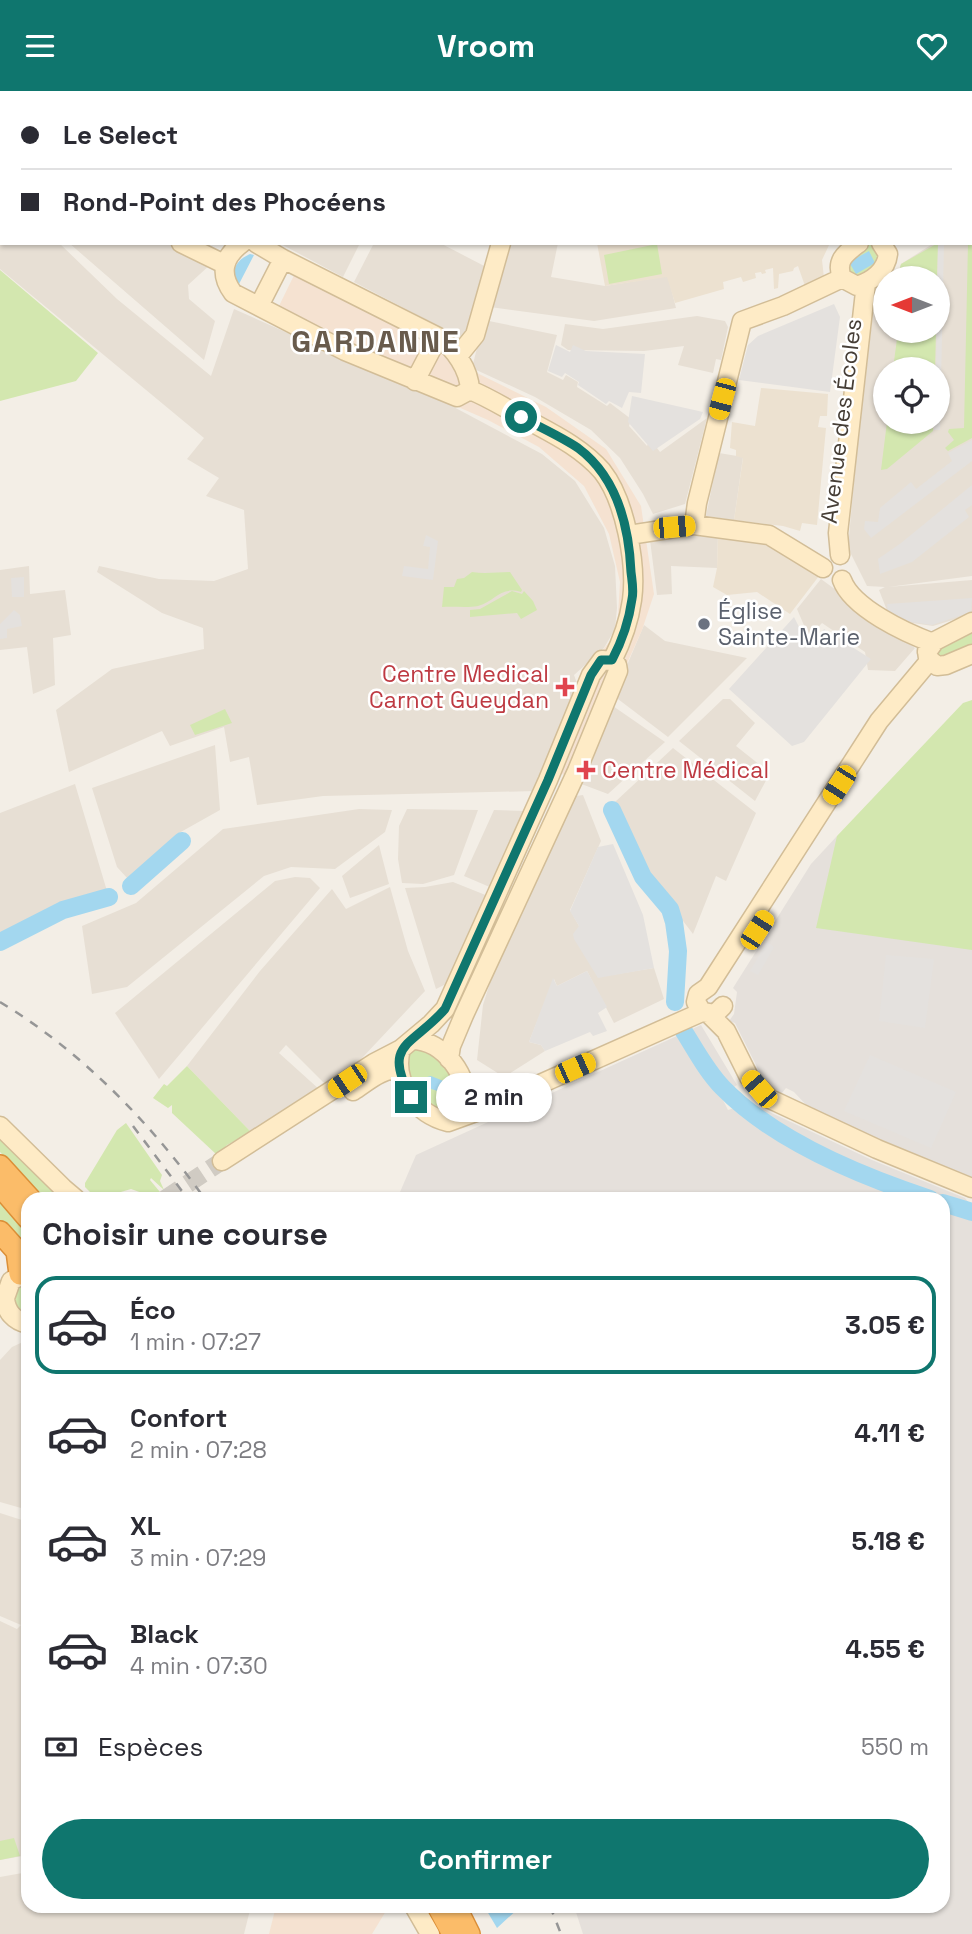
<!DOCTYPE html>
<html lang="fr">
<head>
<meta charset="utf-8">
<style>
  body { margin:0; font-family:"Space Grotesk",sans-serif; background:#f7f7f7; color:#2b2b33; height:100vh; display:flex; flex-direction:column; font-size:26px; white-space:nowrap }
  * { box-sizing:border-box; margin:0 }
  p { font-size:23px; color:#7c7c81 }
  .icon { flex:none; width:38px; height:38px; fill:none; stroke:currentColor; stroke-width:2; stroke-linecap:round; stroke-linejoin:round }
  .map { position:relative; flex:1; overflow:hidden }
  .drawer { position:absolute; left:21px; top:1101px; width:929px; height:721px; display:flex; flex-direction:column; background:#fff; border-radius:21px; box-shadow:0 2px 5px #0004 }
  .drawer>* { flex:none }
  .guide { position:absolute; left:0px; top:0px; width:973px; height:154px; box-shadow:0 2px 5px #0004; display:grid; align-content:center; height:154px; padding:0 21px; background:#fff }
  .needle { width:46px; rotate:270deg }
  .controls { position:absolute; left:873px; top:175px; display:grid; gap:14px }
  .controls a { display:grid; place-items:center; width:77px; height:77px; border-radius:50%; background:#fff; box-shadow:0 2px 5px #0004; font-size:35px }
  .end { position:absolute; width:32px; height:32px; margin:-16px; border:9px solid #0f766e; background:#fff; box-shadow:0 0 0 4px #fff }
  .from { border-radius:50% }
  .bubble { position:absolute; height:49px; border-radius:24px; background:#fff; box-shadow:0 2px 5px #0004; font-size:23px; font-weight:600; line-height:49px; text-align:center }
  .car { position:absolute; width:21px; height:42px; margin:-21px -10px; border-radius:9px; box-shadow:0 0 5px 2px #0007; background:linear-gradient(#f5c518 24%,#345 0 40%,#f5c518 0 76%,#345 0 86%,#f5c518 0) }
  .guide b { display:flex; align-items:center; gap:24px; height:66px; font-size:26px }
  .guide b+b { border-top:2px solid #e1e1e2 }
  .guide i { width:18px; height:18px; background:#2b2b33 }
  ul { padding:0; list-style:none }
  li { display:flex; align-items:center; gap:21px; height:98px; margin:0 14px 10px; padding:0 7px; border:4px solid transparent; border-radius:21px }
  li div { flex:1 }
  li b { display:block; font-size:26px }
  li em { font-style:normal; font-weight:600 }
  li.current { border-color:#0f766e }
  li>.icon { width:63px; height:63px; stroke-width:1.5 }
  h2 { padding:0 21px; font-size:32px; line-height:84px }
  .pay { display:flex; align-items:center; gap:18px; height:77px; padding:0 21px; font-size:26px }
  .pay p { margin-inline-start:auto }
  .cta { display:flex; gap:14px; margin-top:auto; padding:14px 21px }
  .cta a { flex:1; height:80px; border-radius:42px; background:#0f766e; color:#fff; font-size:28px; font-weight:600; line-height:80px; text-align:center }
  header { display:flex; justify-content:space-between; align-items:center; height:91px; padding:0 21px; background:#0f766e; color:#fff; font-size:32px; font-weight:600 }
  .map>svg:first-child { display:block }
  .residential { fill:#e7dfd4; fill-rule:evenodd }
  .commercial { fill:#f5e2d1 }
  .industrial { fill:#e5e0db }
  .education { fill:#ece1d0 }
  .green { fill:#d3e7af }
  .parking { fill:#e4e1de }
  .water { fill:#a3d7ef }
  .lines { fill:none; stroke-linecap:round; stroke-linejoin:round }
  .stream { stroke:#a3d7ef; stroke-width:2.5 }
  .river { stroke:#a3d7ef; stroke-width:18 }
  .secondary-tunnel { stroke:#d0cbc3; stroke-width:18; stroke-dasharray:18 9; stroke-linecap:butt }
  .secondary-casing { stroke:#d2bd97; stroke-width:21 }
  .highway-casing { stroke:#db8f38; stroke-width:24 }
  .secondary { stroke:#feebc6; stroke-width:18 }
  .highway { stroke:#fbbc69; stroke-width:21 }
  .rail { stroke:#969696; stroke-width:2.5; stroke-dasharray:9 9; stroke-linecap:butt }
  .route { stroke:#0f766e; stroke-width:9 }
  .worship-dot { fill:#6b7280; stroke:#fff; stroke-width:2.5 }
  .health-dot { fill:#e0444e; stroke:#fff; stroke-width:2.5 }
  .labels { text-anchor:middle; stroke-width:5; stroke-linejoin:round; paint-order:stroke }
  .street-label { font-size:23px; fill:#463e36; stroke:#fff }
  .worship-label { font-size:23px; fill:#5b616d; stroke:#fff; text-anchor:start }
  .health-label { font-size:23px; fill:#be3a42; stroke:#fff; text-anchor:end }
  .district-label { font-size:30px; font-weight:bold; letter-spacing:2px; fill:#685b4d; stroke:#fff }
</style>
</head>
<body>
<header><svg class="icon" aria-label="menu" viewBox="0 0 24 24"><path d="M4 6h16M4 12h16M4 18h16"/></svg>Vroom<svg class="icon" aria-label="heart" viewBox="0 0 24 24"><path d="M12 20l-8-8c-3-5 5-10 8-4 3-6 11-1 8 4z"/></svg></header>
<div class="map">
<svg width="972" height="1843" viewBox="0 0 972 1843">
  <rect width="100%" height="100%" fill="#f3eee6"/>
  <path class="residential" d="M0 0H126L127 2H2V41Z
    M543 0H738L542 2Z
    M0 84 2 152H59L117 208 211 285 234 218 450 314 542 363 575 390 604 437 615 475 617 517 615 538 604 557 574 584 580 601 536 700 323 705 257 714 249 666 230 671 224 636 170 655 162 640 69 681 56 619 112 578 204 558 203 537 162 522 97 481 99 475 159 488 214 490 248 478 244 419 206 405 219 387 187 368 204 347 0 178Z
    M972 126V485L888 496 972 489V523L933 535 899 530 888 522 879 499 885 496 867 495 848 457 855 379 875 205 885 198 886 240H938V187H897L901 173 934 152H971ZM886 278H938V331H886Z
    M69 152H171L211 173 188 194 189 208 215 230 204 269Z
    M279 152H360L343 186Z
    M374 152H440L490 178 470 248 454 243 354 191Z
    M505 152H558L551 186 605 195 668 185 676 217 594 230 490 216Z
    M697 225 725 230 728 236 721 269 716 268 713 282 678 274 684 255 644 260 568 259 561 254 565 233 603 238Z
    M484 229 557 244 547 281 563 289 566 284 578 291 577 296 607 315 610 312 631 328 629 335 647 355 650 348 660 361 707 327 685 413 653 423 643 403 620 367 591 339 535 306 472 277Z
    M719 362 743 366 734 429 706 425Z
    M718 443 717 477 671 475 672 503 657 504 650 449Z
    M29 475 30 503 65 499 71 544 53 547 55 594 33 603 27 556 0 559V479Z
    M821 488 915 557 895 580 868 579 865 561 822 532 809 546 797 518Z
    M644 534 665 550 747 567 668 646 614 605Z
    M723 608H730L755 632 736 655 770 682 755 710 679 650Z
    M610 613 665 651 608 703 576 691Z
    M215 654 220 719 179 742 128 788 117 776 92 697Z
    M673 657 756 722 726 790 716 785 693 843 648 784 615 711Z
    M75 693 107 800 59 816 0 847V722Z
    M583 704 601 750 570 819 579 835 598 886 654 877 664 908 614 932 587 880 557 895 554 888 529 951 541 954 545 960 504 986 477 969 483 914 494 879 569 706Z
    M359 718 392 719 385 741 335 778 291 776 264 785 127 896 92 903 82 835 136 812 223 738Z
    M407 718 478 719 454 784 423 793 402 792 398 768 399 735Z
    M494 719 526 720 492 797 464 785Z
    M379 754 389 793 350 807 342 785Z
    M295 786 310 787 320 797 159 988 115 922 275 790Z
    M453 791 488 805 454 889 436 898 405 797 425 796Z
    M390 796 408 860 425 900 347 983 327 995 286 954 279 962 320 999 251 1041 187 975 260 880 332 798 346 818Z
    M25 1250 28 1251V1419L0 1411V1269L12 1256Z
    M0 1422 28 1431V1764L0 1769V1530L17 1538 21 1534 0 1525Z
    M28 1781V1815H251L244 1843H0V1786Z"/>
  <path class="commercial" d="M301 170 452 249 475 281 546 316 606 358 641 415 654 503 642 539 574 690 549 675 595 569 617 541 620 491 609 443 584 395 539 356 488 329 410 295 275 230 279 215Z
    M276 1815H389L372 1843H269Z"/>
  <path class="industrial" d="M972 704V1087L811 1019 794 1001 786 997 781 1003 765 992 735 932 729 930 734 923 737 901 733 897 811 773 837 745 882 750Z
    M701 934 737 994 721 1005 728 1019 750 1012 872 1069 965 1107 969 1112 964 1125 972 1128V1843H583L574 1815H943V1108H397L416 1064Z"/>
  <path class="education" d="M597 152H830L822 169 824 187 805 195 798 175 794 177 793 180 779 183 778 197 774 198 773 177 765 179 766 182 762 183 761 181 755 182 756 187 743 191 741 186 723 191 724 198 675 212 667 186 605 195Z
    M761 297 828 303 827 325H820L818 336 826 337 817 434 802 432 800 440 783 435 734 429 743 367 736 365V359L730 357 732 331 755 335Z
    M718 443 768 452 819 485 790 523 757 501 727 504 713 496 717 477Z"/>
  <path class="green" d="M972 131V347L948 360 945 357 954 349 948 341 949 338 964 337 968 152H971Z
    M938 152 937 187H897L901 173Z
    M657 153 662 183 609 193 604 164Z
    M867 153 876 154 882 166 860 189 845 185 846 169Z
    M0 179 98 262 76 290 0 310Z
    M898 240H936L935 278H893Z
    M887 331H933V340L887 378 881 379Z
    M472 481C485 483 497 481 510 481L522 499 521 501C499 495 496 510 478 515 467 517 453 515 442 516L444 496H454L457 488 464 487Z
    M512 500 522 503 524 500 533 510 537 519 521 528 517 522 470 526V519L480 518Z
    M972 538V557L948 568 936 566V556Z
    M972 609V859L816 837 837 745 963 612Z
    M225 618 232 632 195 644 190 634Z
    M413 957C418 958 425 958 430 960 450 968 460 1000 459 1019L454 1024C446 1021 433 1020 427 1014 415 1002 398 970 413 957Z
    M187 975 251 1041 227 1054 217 1064 172 1022V1014L168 1017 153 1007 164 993 167 995Z
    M126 1032 162 1084 160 1090 164 1099 151 1087 150 1089 160 1101 148 1104 131 1098 114 1103 90 1101 85 1096V1092L117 1039Z
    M0 1044 62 1108H44L0 1061Z
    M0 1111 28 1142V1168L0 1134Z
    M25 1188 28 1195V1225L14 1213 13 1202Z
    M14 1747 20 1765 0 1769V1750Z"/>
  <path class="parking" d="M944 153 940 339H934V331H938V278H936L938 155Z
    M834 213 840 226 830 301 739 289 748 254 758 245Z
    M556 254 570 261 573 254 586 260 645 263 641 302 629 301 622 317 609 310 606 313 578 294 579 291 565 282 562 286 548 280Z
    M632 305 703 321 700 328 653 360 628 331Z
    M972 349V370L871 447 864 438 865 430 878 431 880 417 911 391 916 398 952 370 948 362Z
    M972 394V414L965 419 969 426 912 471 880 483 878 468 901 452Z
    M426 444 438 450 433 489 402 485 404 475 428 478 430 456 423 455Z
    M24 486V506H12L11 487Z
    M972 507 971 521 932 534 899 529 888 521 887 513Z
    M14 519 20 524 22 535 7 538V547L0 548V533Z
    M794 526 807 552 816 550 824 538 871 568 804 651 792 655 729 598Z
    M613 753 643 824 654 877 598 887 574 848 573 843 579 835 570 820 598 756Z
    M767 851 774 856 758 884 750 880Z
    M886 864 934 868 925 937 879 930Z
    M587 880 607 916 598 922 607 940 593 945 590 941 545 960 541 954 529 951 553 887 557 895Z
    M870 964 956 1001 931 1057 844 1020Z"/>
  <path class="water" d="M869 160 875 172 856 183 849 171Z
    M250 163 254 164 239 193C229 181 236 169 250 163Z
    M431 985 446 991 448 996 444 1002 428 997 425 990 427 986Z
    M484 1815H521L497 1837Z"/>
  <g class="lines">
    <path class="stream" d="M26 1544H28"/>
    <path class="river" d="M612 719 643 786 670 818 674 831 678 860 675 911
      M131 795 182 750
      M0 851 63 819 109 806
      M683 939C695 958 707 981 723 997 775 1050 860 1085 930 1108
      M943 1112 972 1121"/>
    <path class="secondary-tunnel" d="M165 1108 222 1070"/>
    <g class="secondary-casing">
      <path id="secondary" d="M241 0V2
        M536 2 537 0
        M897 2 898 0
        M0 53 2 54
        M971 107H972
        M181 152 224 173
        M242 152C223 166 219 183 233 202L345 260 457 306 470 299C469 278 455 258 438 246L283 168 256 152
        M859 152C846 162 835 169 842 187L857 195C872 190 886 180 888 163L881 152
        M259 215 283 168
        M458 265 475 244 501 152
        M415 290 438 246
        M470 299C488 306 505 317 522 326 551 342 580 355 602 380 625 409 637 473 632 509 629 531 622 550 612 570
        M694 434 697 412 742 230 783 215 842 187
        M629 444 694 434 769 444 823 477
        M840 464 838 442 866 192
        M842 489C852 517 906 542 933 552
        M927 560 928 567 937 575 946 574 972 563
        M927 561 935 550 972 531
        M723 915 715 923 702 921 696 911 698 903 708 896 879 630 930 569
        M710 924 726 940 749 986 770 1008 877 1058 972 1097
        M412 949C444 949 470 986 467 1017
        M401 958C392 991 416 1023 448 1031L484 1018 702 921
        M449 968 451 955 464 924 577 680 618 580 617 574 612 570
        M353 1000C366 992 384 975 399 980
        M467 1007 476 1009 495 1002
        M0 1035 63 1097 76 1108
        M222 1070 374 972 401 958 431 933 445 918 548 689 591 584 602 569 612 570
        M28 1181 11 1190 5 1207C6 1221 14 1230 28 1233
        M414 1815 430 1843"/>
    </g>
    <g class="highway-casing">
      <path id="highway" d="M0 1075 30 1108
        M4 1099 28 1127
        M0 1141 17 1160 20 1183
        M438 1815 453 1843
        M455 1815 469 1843"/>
    </g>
    <use href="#secondary" class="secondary"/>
    <use href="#highway" class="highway"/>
    <path class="rail" d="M0 911C81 960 150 1031 205 1108
      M133 1035 188 1108
      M550 1815 561 1843"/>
  </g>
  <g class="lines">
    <path class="route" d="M411 1006C381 952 413 955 445 918L548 689 591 584 601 569H612C622 550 629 530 632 508 634 500 632 490 631 481 629 435 617 386 578 357 560 345 539 336 521 326"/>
  </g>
  <circle class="worship-dot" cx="704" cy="533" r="7"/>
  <g class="health-dot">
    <path d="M561.5 585.5h7v7h7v7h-7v7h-7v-7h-7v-7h7z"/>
    <path d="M582.5 668.5h7v7h7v7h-7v7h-7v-7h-7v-7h7z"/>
  </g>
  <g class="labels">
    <g class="street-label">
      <text transform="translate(841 330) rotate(-83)" y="8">Avenue des Écoles</text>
    </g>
    <g class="worship-label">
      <text x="718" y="528">Église<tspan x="718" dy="26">Sainte-Marie</tspan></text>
    </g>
    <g class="health-label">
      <text x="549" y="591">Centre Medical<tspan x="549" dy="26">Carnot Gueydan</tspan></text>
      <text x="602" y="687" text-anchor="start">Centre Médical</text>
    </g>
    <g class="district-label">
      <text x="376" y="261">GARDANNE</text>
    </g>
  </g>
</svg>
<div class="controls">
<a><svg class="needle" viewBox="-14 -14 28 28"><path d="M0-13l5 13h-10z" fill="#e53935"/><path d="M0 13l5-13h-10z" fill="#7c7c81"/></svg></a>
<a><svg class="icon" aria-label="locate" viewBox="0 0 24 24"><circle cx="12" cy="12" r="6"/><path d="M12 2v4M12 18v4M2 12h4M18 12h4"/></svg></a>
</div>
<i class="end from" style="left:521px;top:326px"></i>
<i class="end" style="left:411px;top:1006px"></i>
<div class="bubble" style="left:436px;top:982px;width:116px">2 min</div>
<i class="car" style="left:722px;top:308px;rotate:195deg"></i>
<i class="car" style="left:674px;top:436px;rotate:85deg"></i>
<i class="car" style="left:839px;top:694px;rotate:213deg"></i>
<i class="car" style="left:757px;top:839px;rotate:33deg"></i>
<i class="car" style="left:575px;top:977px;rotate:66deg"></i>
<i class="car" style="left:347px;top:990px;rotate:236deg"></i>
<i class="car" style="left:759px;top:998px;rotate:319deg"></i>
<div class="guide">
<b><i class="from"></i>Le Select</b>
<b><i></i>Rond-Point des Phocéens</b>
</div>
<section class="drawer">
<h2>Choisir une course</h2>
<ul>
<li class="current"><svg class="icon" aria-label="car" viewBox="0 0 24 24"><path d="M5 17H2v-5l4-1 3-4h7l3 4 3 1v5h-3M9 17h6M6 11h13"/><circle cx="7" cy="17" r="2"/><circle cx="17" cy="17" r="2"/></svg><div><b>Éco</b><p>1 min · 07:27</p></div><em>3.05 €</em></li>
<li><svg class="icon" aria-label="car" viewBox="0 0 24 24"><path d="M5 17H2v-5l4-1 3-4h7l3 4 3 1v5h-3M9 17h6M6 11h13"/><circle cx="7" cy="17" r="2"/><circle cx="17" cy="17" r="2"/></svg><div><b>Confort</b><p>2 min · 07:28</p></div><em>4.11 €</em></li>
<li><svg class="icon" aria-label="car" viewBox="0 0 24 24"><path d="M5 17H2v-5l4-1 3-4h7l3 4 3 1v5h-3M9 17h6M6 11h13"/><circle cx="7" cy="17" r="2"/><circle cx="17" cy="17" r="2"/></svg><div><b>XL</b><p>3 min · 07:29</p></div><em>5.18 €</em></li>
<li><svg class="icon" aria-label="car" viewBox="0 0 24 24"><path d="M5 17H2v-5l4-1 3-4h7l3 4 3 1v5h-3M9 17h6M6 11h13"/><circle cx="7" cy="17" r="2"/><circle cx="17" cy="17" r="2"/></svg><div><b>Black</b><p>4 min · 07:30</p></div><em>4.55 €</em></li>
</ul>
<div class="pay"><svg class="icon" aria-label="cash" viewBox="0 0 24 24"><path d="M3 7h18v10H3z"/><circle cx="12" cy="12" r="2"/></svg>Espèces<p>550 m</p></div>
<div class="cta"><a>Confirmer</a></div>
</section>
</div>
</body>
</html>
